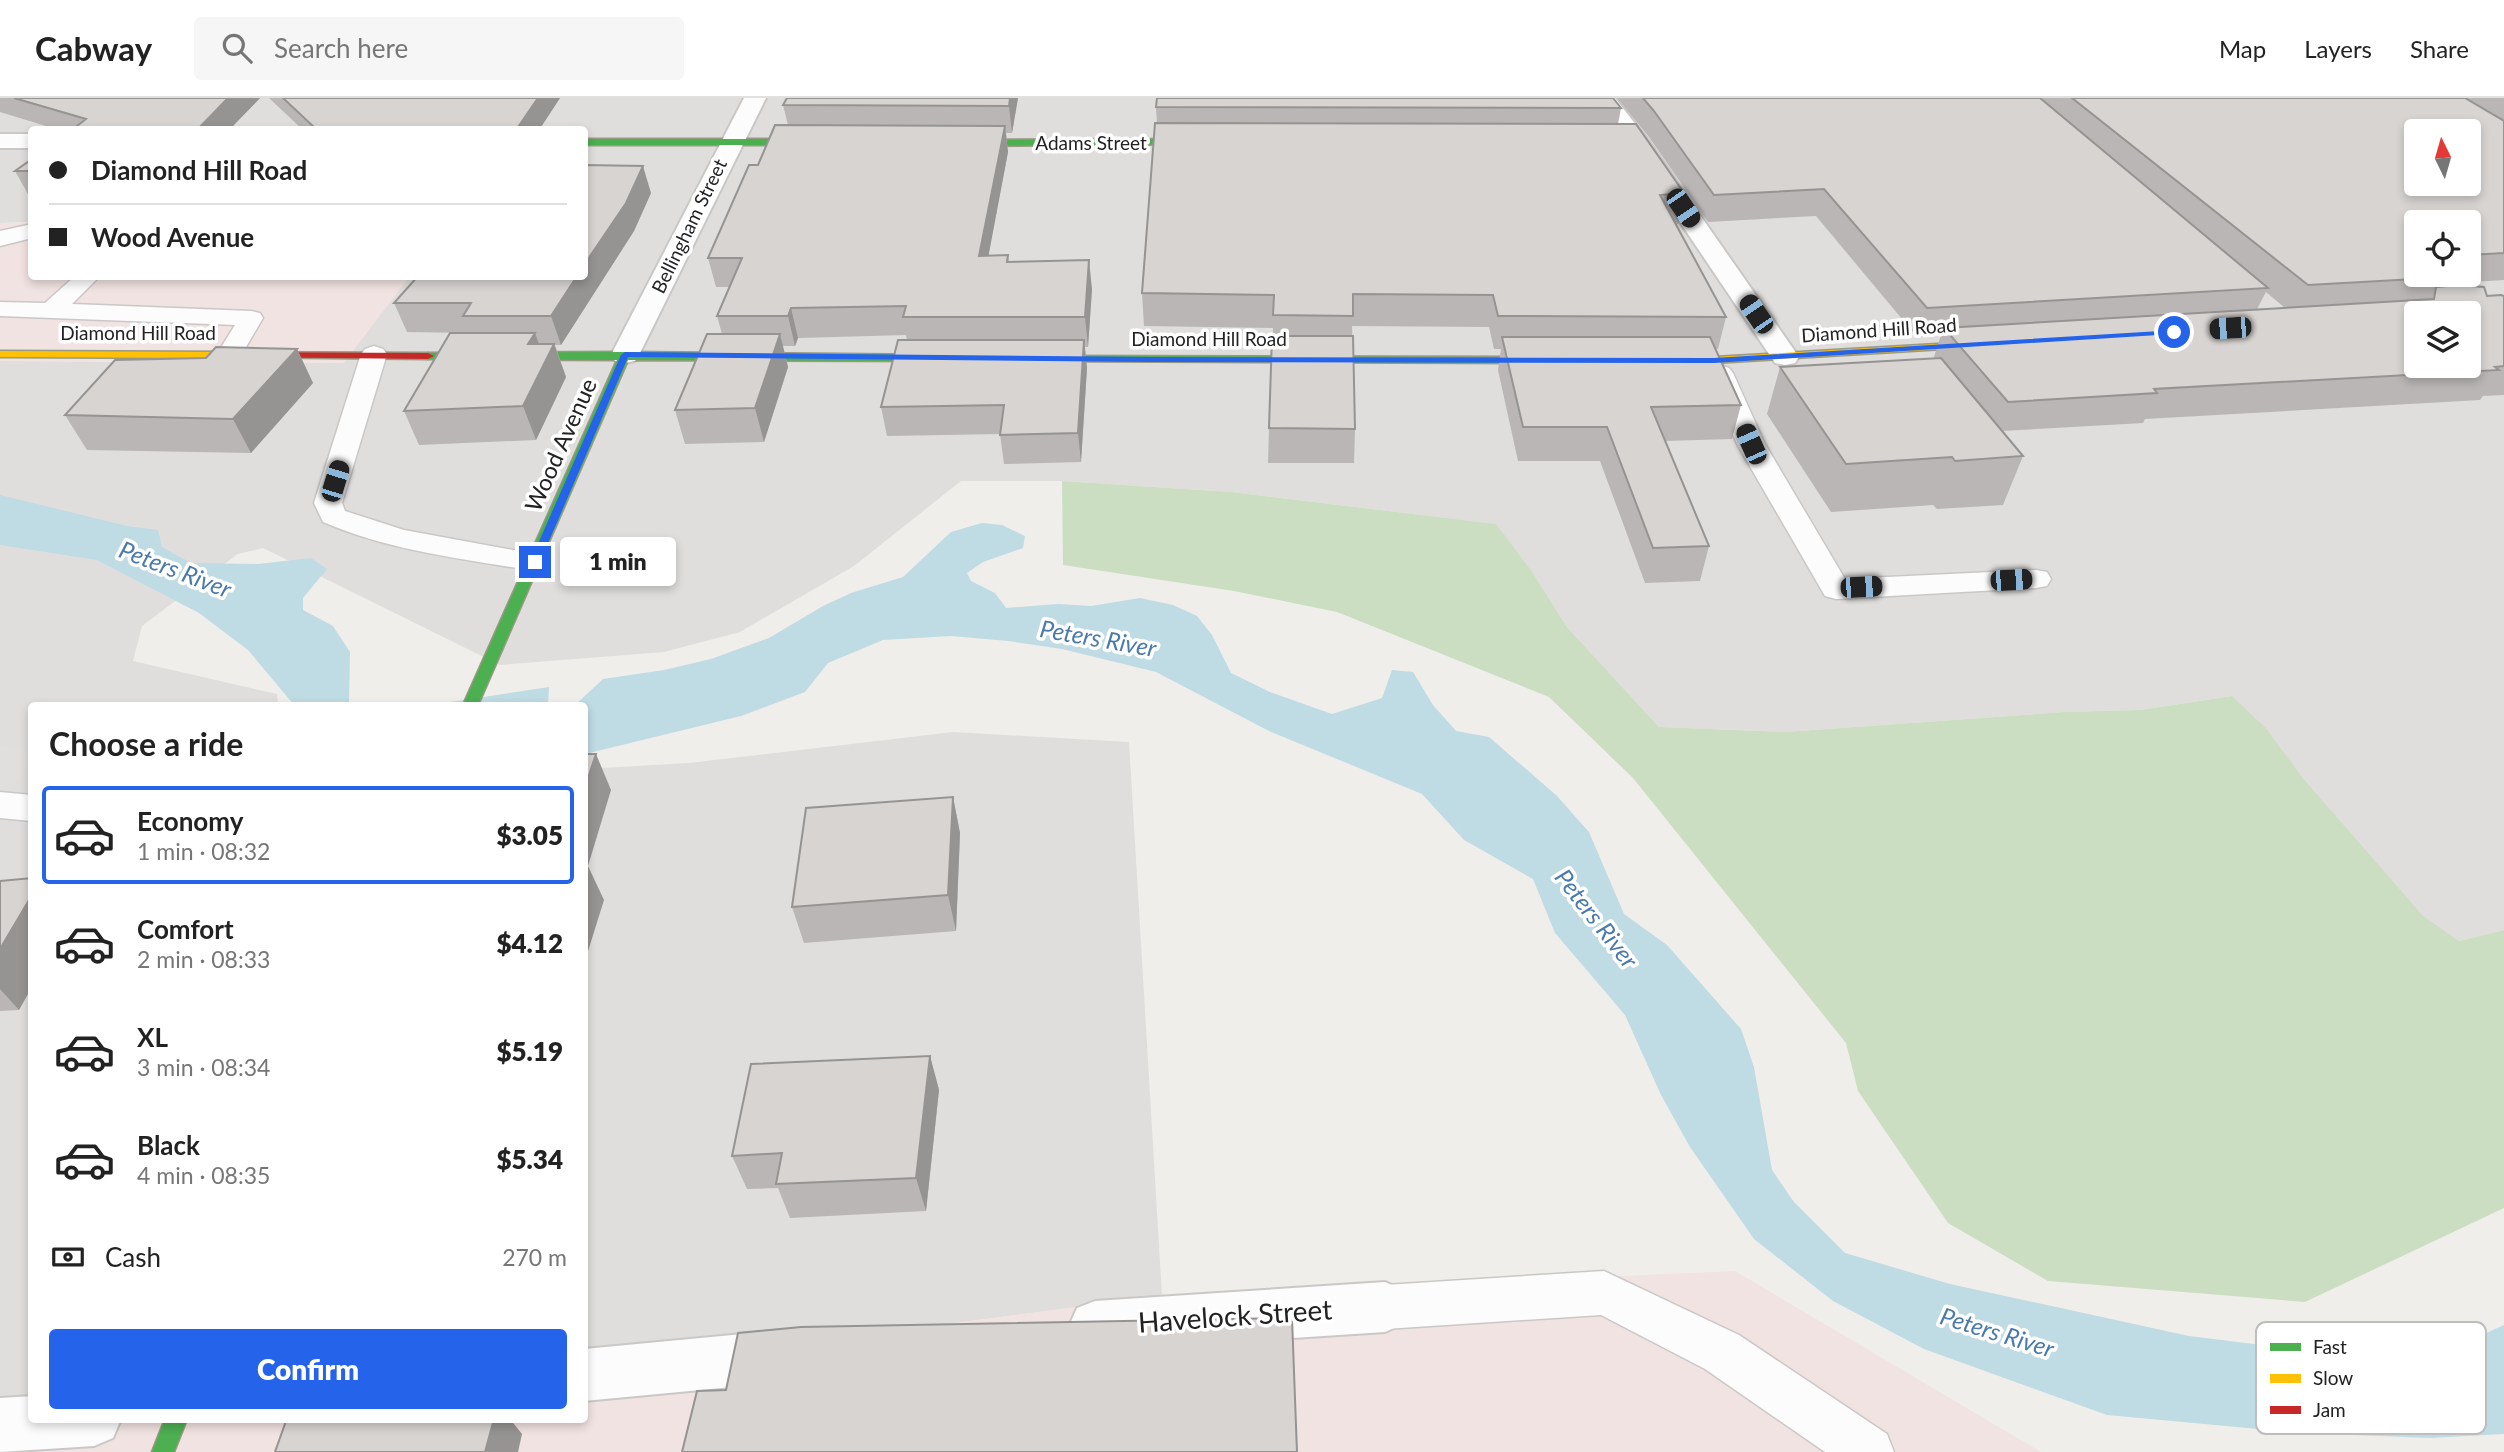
<!DOCTYPE html>
<html lang="en">
<head>
<meta charset="utf-8">
<style>
  body { margin:0; font-family:Lato,sans-serif; background:#f6f6f6; color:#222; height:100vh; display:flex; flex-direction:column; font-size:26px; white-space:nowrap }
  * { box-sizing:border-box; margin:0 }
  p { font-size:23px; color:#767676 }
  .icon { flex:none; width:38px; height:38px; fill:none; stroke:currentColor; stroke-width:2; stroke-linecap:round; stroke-linejoin:round }
  .map { position:relative; flex:1; overflow:hidden }
  .drawer { position:absolute; left:28px; top:604px; width:560px; height:721px; display:flex; flex-direction:column; background:#fff; border-radius:7px; box-shadow:0 4px 10px #0003 }
  .drawer>* { flex:none }
  .banner { position:absolute; left:28px; top:28px; width:560px; height:154px; border-radius:7px; box-shadow:0 4px 10px #0003; display:grid; align-content:center; height:154px; padding:0 21px; background:#fff }
  .needle { width:46px; rotate:355deg }
  .controls { position:absolute; left:2404px; top:21px; display:grid; gap:14px }
  .controls a { display:grid; place-items:center; width:77px; height:77px; border-radius:7px; background:#fff; box-shadow:0 4px 10px #0003; font-size:35px }
  .end { position:absolute; width:32px; height:32px; margin:-16px; border:9px solid #2563eb; background:#fff; box-shadow:0 0 0 4px #fff }
  .from { border-radius:50% }
  .bubble { position:absolute; height:49px; border-radius:7px; background:#fff; box-shadow:0 4px 10px #0003; font-size:23px; font-weight:800; line-height:49px; text-align:center }
  .car { position:absolute; width:21px; height:42px; margin:-21px -10px; border-radius:9px; box-shadow:0 0 5px 2px #0007; background:linear-gradient(#222 24%,#8ab4d8 0 40%,#222 0 76%,#8ab4d8 0 86%,#222 0) }
  .banner b { display:flex; align-items:center; gap:24px; height:66px; font-size:26px }
  .banner b+b { border-top:2px solid #e0e0e0 }
  .banner i { width:18px; height:18px; background:#222 }
  ul { padding:0; list-style:none }
  li { display:flex; align-items:center; gap:21px; height:98px; margin:0 14px 10px; padding:0 7px; border:4px solid transparent; border-radius:7px }
  li div { flex:1 }
  li b { display:block; font-size:26px }
  li em { font-style:normal; font-weight:800 }
  li.selected { border-color:#2563eb }
  li>.icon { width:63px; height:63px; stroke-width:1.5 }
  h2 { padding:0 21px; font-size:32px; line-height:84px }
  .pay { display:flex; align-items:center; gap:18px; height:77px; padding:0 21px; font-size:26px }
  .pay p { margin-inline-start:auto }
  .cta { display:flex; gap:14px; margin-top:auto; padding:14px 21px }
  .cta a { flex:1; height:80px; border-radius:7px; background:#2563eb; color:#fff; font-size:28px; font-weight:800; line-height:80px; text-align:center }
  header { display:flex; align-items:center; gap:42px; box-sizing:border-box; height:98px; padding:0 35px; background:#fff; border-bottom:2px solid #e0e0e0 }
  header strong { font-size:33px }
  nav { display:flex; gap:38px; margin-inline-start:auto; font-size:24px }
  .search { width:490px; height:63px; background:#f6f6f6; display:flex; align-items:center; gap:18px; box-sizing:border-box; padding:0 24px; border-radius:7px; color:#767676; font-size:26px }
  .map>svg:first-child { display:block }
  .residential { fill:#dfdedc; fill-rule:evenodd }
  .commercial { fill:#f1e3e1 }
  .forest { fill:#cbdec1 }
  .parking { fill:#e0dfde }
  .water { fill:#bfdbe3 }
  .lines { fill:none; stroke-linecap:round; stroke-linejoin:round }
  .lane-casing { stroke:#c9c8c7; stroke-width:3 }
  .street-casing { stroke:#c9c8c7; stroke-width:4 }
  .fast-casing { stroke:#999a82; stroke-width:3 }
  .slow-casing { stroke:#999a82; stroke-width:3 }
  .jam-casing { stroke:#999a82; stroke-width:3 }
  .lane { fill:#fdfcfc; fill-rule:evenodd }
  .street { fill:#fdfcfc; fill-rule:evenodd }
  .fast { fill:#4caf50; fill-rule:evenodd }
  .slow { fill:#ffc107; fill-rule:evenodd }
  .jam { fill:#c62828; fill-rule:evenodd }
  .wall { fill:#b9b6b5; fill-rule:evenodd }
  .shaded-wall { fill:#969493 }
  .building { fill:#d7d4d2; stroke:#969493; stroke-width:2; fill-rule:evenodd }
  .route { fill:#2563eb }
  .labels { text-anchor:middle; stroke-width:7; stroke-linejoin:round; paint-order:stroke }
  .far-street-label { font-size:19px; fill:#222; stroke:#fff }
  .street-label { font-size:23px; fill:#222; stroke:#fff }
  .water-label { font-size:24px; font-style:italic; fill:#4a7aab; stroke:#fff }
  .near-street-label { font-size:28px; fill:#222; stroke:#fff }
  .key { fill:#fff; stroke:#bdbdbd; stroke-width:2 }
  .key-label { font-size:19px; fill:#222 }
</style>
</head>
<body>
<header>
<strong>Cabway</strong>
<div class="search"><svg class="icon" aria-label="search" viewBox="0 0 24 24"><circle cx="10" cy="10" r="6"/><path d="M15 15l6 6"/></svg>Search here</div>
<nav><a>Map</a><a>Layers</a><a>Share</a></nav>
</header>
<div class="map">
<svg width="2504" height="1354" viewBox="0 0 2504 1354">
  <rect width="100%" height="100%" fill="#f0eeeb"/>
  <path class="residential" d="M0 0H2504V832L2459 843 2423 819 2303 680 2266 630 2232 598 2140 612 2064 614 1785 634 1659 629 1567 529 1531 472 1495 426 1231 394 1062 383H961L854 468 740 534 664 554 500 567 263 450 238 456 142 528 133 563 277 596 278 607H32V1311L0 1313V263L343 265 409 179 584 178V32H32L31 124 0 125ZM2417 33H2469V86H2417ZM2417 124H2469V177H2417ZM2417 215H2469V268H2417Z
    M953 634 1129 644 1162 1198 772 1249 585 1266V671L689 665Z"/>
  <path class="commercial" d="M31 124 32 178 409 179 344 265 0 263V125Z
    M1735 1173 2041 1354H0V1313L32 1321H584L585 1266 772 1249 1162 1198Z"/>
  <path class="forest" d="M1062 383 1231 394 1496 426 1531 472 1567 529 1659 629 1785 634 2064 614 2140 612 2232 598 2266 630 2303 680 2423 818 2459 843 2504 832V1110L2305 1204 2048 1183 1948 1125 1858 993 1846 945 1633 680 1549 599 1337 514 1234 493 1063 467Z"/>
  <path class="parking" d="M0 647 31 652V670L0 699Z"/>
  <path class="water" d="M0 397 127 428 158 432 162 449 191 465 258 466 311 460 327 471 303 500V512L333 528 350 554 349 607H294L248 552 199 515 97 462 0 447Z
    M982 425 1002 427 1025 438 1023 450 983 464 967 475 971 483 995 495 1006 510 1058 506 1091 508 1140 500 1173 507 1197 518 1212 537 1231 575 1270 594 1332 616 1382 600 1392 572 1413 574 1433 607 1456 633 1489 639 1557 698 1589 734 1624 816 1667 847 1741 931 1754 969 1772 1072 1794 1104 1845 1155 1950 1186 2189 1238 2318 1254 2473 1241 2504 1227V1336L2430 1340 2302 1335 2107 1317 1924 1251 1833 1203 1754 1141 1690 1049 1661 997 1625 917 1555 835 1533 781 1464 742 1422 696 1269 633 1156 574 1062 551 1008 543 951 538 883 542 828 565 805 594 741 618 585 656 584 607H575L603 581 664 572 711 561 769 540 823 508 851 495 903 479 951 434Z
    M549 589 548 607H430Z"/>
  <g class="lines">
    <g class="lane-casing">
      <path id="lane" d="M32 126V140L0 148V133Z
        M75 178H100L72 206 251 213 260 215 263 220 239 261 230 264 221 261 217 256 235 227 0 218V204L45 205Z
        M374 248 383 251 387 256 342 405 345 413 404 432 546 458 550 464 546 470 535 473C464 461 390 453 323 424L314 405 361 256 365 251Z
        M1720 267 1729 270 1733 275 1765 346 1845 481 2036 472 2047 474 2051 481 2047 488 2036 490 1836 501 1825 498 1737 346 1707 275 1711 270Z
        M0 694 32 697V723L0 720Z
        M1604 1173 1739 1237 1887 1336 1894 1354H1825L1705 1271 1601 1217 1385 1231 1368 1225 1361 1209 1368 1193 1385 1187Z"/>
    </g>
    <g class="street-casing">
      <path id="street" d="M744 0H766L639 257 635 263 625 265 615 263 611 257Z
        M1593 0H1615L1647 41 1799 259 1795 265 1785 267 1775 265 1630 50Z
        M0 36H32V50H0Z
        M1385 1184 1403 1192 1411 1209 1403 1226 1385 1234 1095 1253 1077 1246 1069 1228 1077 1210 1095 1203Z
        M784 1232 803 1240 811 1258 803 1276 784 1284 584 1303V1251Z
        M32 1298V1321H121L113 1340 94 1348 0 1354V1300Z"/>
    </g>
    <g class="fast-casing">
      <path id="fast" d="M584 41H821L826 44 821 47H584Z
        M1206 41 1211 44 1209 46 955 48 950 45 955 42Z
        M625 254 946 257 952 260 946 263 628 262 478 607H463L617 262 428 261 422 258 428 255Z
        M1035 258 1552 259 1558 262 1552 265 1031 263 1029 261Z
        M165 1321H187L174 1354H152Z"/>
    </g>
    <g class="slow-casing">
      <path id="slow" d="M1989 243 1995 246 1993 248 1714 265H1668L1662 262 1668 259H1714Z
        M0 253 228 254 234 257 228 260 0 259Z"/>
    </g>
    <g class="jam-casing">
      <path id="jam" d="M228 254 428 255 434 258 428 261 224 259V255Z"/>
    </g>
    <use href="#lane" class="lane"/>
    <use href="#street" class="street"/>
    <use href="#fast" class="fast"/>
    <use href="#slow" class="slow"/>
    <use href="#jam" class="jam"/>
  </g>
  <path class="wall" d="M0 0H260L229 32H59L0 14Z
    M269 0H560L539 32H303Z
    M1018 0 1012 35H1006L1008 54 988 158 1008 157 1009 164 1092 191 1088 249H1085L1087 270 1081 364 1004 366 1000 336 887 338 881 309 907 242 906 237 798 240 795 248H783L788 269 764 344 685 346 675 312 722 236 717 218 729 189H716L708 160 788 27 783 7Z
    M1617 0H2504V182L2473 184 2472 188 2487 198H2504V297L2483 298 2480 302 2145 321 2143 325 2002 333 2023 358 2003 407 1937 411 1933 407 1831 414 1767 316 1780 269 1934 260V259L1941 237 1917 239 1816 118 1708 124 1649 39ZM2469 124V177H2417ZM2266 194 2285 210 2257 211Z
    M1156 9 1621 10 1618 26 1684 95 1678 126H1676L1726 219 1718 251H1716L1741 307 1732 341 1665 343 1709 448 1700 483 1645 485 1600 363H1518L1498 272 1501 251H1494L1489 229 1352 228 1355 331 1354 365H1268L1269 330 1273 230 1144 228 1142 195 1157 25Z
    M32 61V96H28L15 73Z
    M651 95 634 133 561 247H555L566 279 536 342 419 347 404 313 470 235 407 234 394 205Z
    M297 251 313 285 251 355 87 352 65 317Z
    M953 699 960 735 956 833 804 845 792 809Z
    M0 783 19 912 0 913Z
    M930 958 939 992 926 1113 790 1120 778 1090 747 1091 732 1058Z"/>
  <path class="shaded-wall" d="M228 0H260L229 32H197Z
    M538 0H560L539 32H516Z
    M1010 0H1018L1012 35 1009 8Z
    M1005 28 1008 54 983 187 979 158Z
    M643 68 651 95 634 133 561 247 551 218 577 178H584V167Z
    M1089 162 1092 191 1088 249 1085 219Z
    M791 210 798 240 795 248 788 218Z
    M535 235 545 263 554 246 566 279 536 342 523 308 528 246Z
    M780 236 788 269 764 344 755 310Z
    M1084 242 1087 270 1081 364 1078 335Z
    M297 251 313 285 251 355 233 321Z
    M596 656 611 692 588 768 604 802 584 866V692Z
    M953 699 960 735 956 833 948 797Z
    M32 797V889L19 912 0 891V851Z
    M930 958 939 992 926 1113 916 1080Z
    M494 1321H510L522 1336 518 1354H485Z"/>
  <path class="building" d="M14 0H228L197 32H72L86 21Z
    M283 0H538L516 32H313L315 30Z
    M787 0H1010L1009 8 783 7Z
    M1157 0H1613L1621 10 1156 9Z
    M1643 0H2040L2268 190 1927 210 1824 91 1714 97 1654 13Z
    M2072 0H2465L2504 23V155L2469 157V124H2417V177H2469V174L2476 179 2472 188 2484 189 2487 198 2501 197 2504 198V268L2495 269 2499 272 2154 291 2157 295 2008 304 1944 230 2434 201 2436 189 2447 188V185L2433 180 2308 187ZM2417 33H2469V86H2417ZM2417 215H2469V268H2417Z
    M1155 25 1636 26 1684 95 1660 97 1726 219 1498 218 1493 197 1353 196V218L1273 217 1274 197 1142 195Z
    M775 27 1005 28 979 158 1008 157 1007 164 1089 162 1085 219H903L906 208 791 210 788 218H717L742 160H708L749 67H758Z
    M32 61V73H15Z
    M584 67 643 68 626 105 584 167Z
    M418 178H577L551 218H463L471 205H394Z
    M450 235H535L528 246H554L523 308 404 313Z
    M707 236H780L755 310 675 312Z
    M1272 238H1353L1355 331 1269 330Z
    M1502 239H1710L1741 307 1651 309 1709 448 1653 450 1607 329H1523Z
    M898 242H1084L1078 335 1000 337 1004 307 881 309Z
    M216 249 297 251 233 321 65 317 115 262 206 260Z
    M1941 260 2023 358 1955 363 1952 359 1846 366 1780 269Z
    M584 656H596L584 692Z
    M953 699 948 797 792 809 806 710Z
    M32 780V797L0 851V783Z
    M930 958 916 1080 776 1086 782 1055 732 1058 751 966Z
    M1292 1220 1297 1354H682L697 1293 726 1292 738 1235 801 1229Z
    M305 1321H494L485 1354H275L286 1323Z"/>
  <path class="route" d="M2177 232 2174 236 1714 265 1153 264 628 259 540 464 535 467 530 464 621 257 625 254 1153 259 1714 260Z"/>
  <g class="labels">
    <g class="far-street-label">
      <text x="1091" y="52">Adams Street</text>
      <text transform="translate(689 128) rotate(-64)" y="7">Bellingham Street</text>
      <text transform="translate(1879 232) rotate(-4)" y="7">Diamond Hill Road</text>
      <text x="138" y="242">Diamond Hill Road</text>
      <text x="1209" y="248">Diamond Hill Road</text>
    </g>
    <g class="street-label">
      <text transform="translate(561 347) rotate(-66)" y="8">Wood Avenue</text>
    </g>
    <g class="water-label">
      <text transform="translate(175 472) rotate(21)" y="8">Peters River</text>
      <text transform="translate(1098 541) rotate(10)" y="8">Peters River</text>
      <text transform="translate(1596 821) rotate(52)" y="8">Peters River</text>
      <text transform="translate(1997 1235) rotate(17)" y="8">Peters River</text>
    </g>
    <g class="near-street-label">
      <text transform="translate(1235 1218) rotate(-4)" y="10">Havelock Street</text>
    </g>
  </g>
  <rect x="2256" y="1224" width="230" height="112" rx="10" class="key"/>
  <rect x="2270" y="1245" width="31" height="8" fill="#4caf50"/>
  <rect x="2270" y="1276" width="31" height="9" fill="#ffc107"/>
  <rect x="2270" y="1308" width="31" height="8" fill="#c62828"/>
  <g class="key-label">
    <text x="2313" y="1256">Fast</text>
    <text x="2313" y="1287">Slow</text>
    <text x="2313" y="1319">Jam</text>
  </g>
</svg>
<div class="controls">
<a><svg class="needle" viewBox="-14 -14 28 28"><path d="M0-13l5 13h-10z" fill="#e53935"/><path d="M0 13l5-13h-10z" fill="#767676"/></svg></a>
<a><svg class="icon" aria-label="locate" viewBox="0 0 24 24"><circle cx="12" cy="12" r="6"/><path d="M12 2v4M12 18v4M2 12h4M18 12h4"/></svg></a>
<a><svg class="icon" aria-label="layers" viewBox="0 0 24 24"><path d="M12 4l9 5-9 5-9-5zM3 14l9 5 9-5"/></svg></a>
</div>
<i class="end from" style="left:2174px;top:234px"></i>
<i class="end" style="left:535px;top:464px"></i>
<div class="bubble" style="left:560px;top:439px;width:116px">1 min</div>
<i class="car" style="left:1683px;top:110px;rotate:146deg"></i>
<i class="car" style="left:1756px;top:216px;rotate:326deg"></i>
<i class="car" style="left:2230px;top:230px;rotate:266deg"></i>
<i class="car" style="left:1751px;top:346px;rotate:336deg"></i>
<i class="car" style="left:335px;top:383px;rotate:17deg"></i>
<i class="car" style="left:2011px;top:482px;rotate:87deg"></i>
<i class="car" style="left:1861px;top:489px;rotate:87deg"></i>
<div class="banner">
<b><i class="from"></i>Diamond Hill Road</b>
<b><i></i>Wood Avenue</b>
</div>
<section class="drawer">
<h2>Choose a ride</h2>
<ul>
<li class="selected"><svg class="icon" aria-label="car" viewBox="0 0 24 24"><path d="M5 17H2v-5l4-1 3-4h7l3 4 3 1v5h-3M9 17h6M6 11h13"/><circle cx="7" cy="17" r="2"/><circle cx="17" cy="17" r="2"/></svg><div><b>Economy</b><p>1 min · 08:32</p></div><em>$3.05</em></li>
<li><svg class="icon" aria-label="car" viewBox="0 0 24 24"><path d="M5 17H2v-5l4-1 3-4h7l3 4 3 1v5h-3M9 17h6M6 11h13"/><circle cx="7" cy="17" r="2"/><circle cx="17" cy="17" r="2"/></svg><div><b>Comfort</b><p>2 min · 08:33</p></div><em>$4.12</em></li>
<li><svg class="icon" aria-label="car" viewBox="0 0 24 24"><path d="M5 17H2v-5l4-1 3-4h7l3 4 3 1v5h-3M9 17h6M6 11h13"/><circle cx="7" cy="17" r="2"/><circle cx="17" cy="17" r="2"/></svg><div><b>XL</b><p>3 min · 08:34</p></div><em>$5.19</em></li>
<li><svg class="icon" aria-label="car" viewBox="0 0 24 24"><path d="M5 17H2v-5l4-1 3-4h7l3 4 3 1v5h-3M9 17h6M6 11h13"/><circle cx="7" cy="17" r="2"/><circle cx="17" cy="17" r="2"/></svg><div><b>Black</b><p>4 min · 08:35</p></div><em>$5.34</em></li>
</ul>
<div class="pay"><svg class="icon" aria-label="cash" viewBox="0 0 24 24"><path d="M3 7h18v10H3z"/><circle cx="12" cy="12" r="2"/></svg>Cash<p>270 m</p></div>
<div class="cta"><a>Confirm</a></div>
</section>
</div>
</body>
</html>
